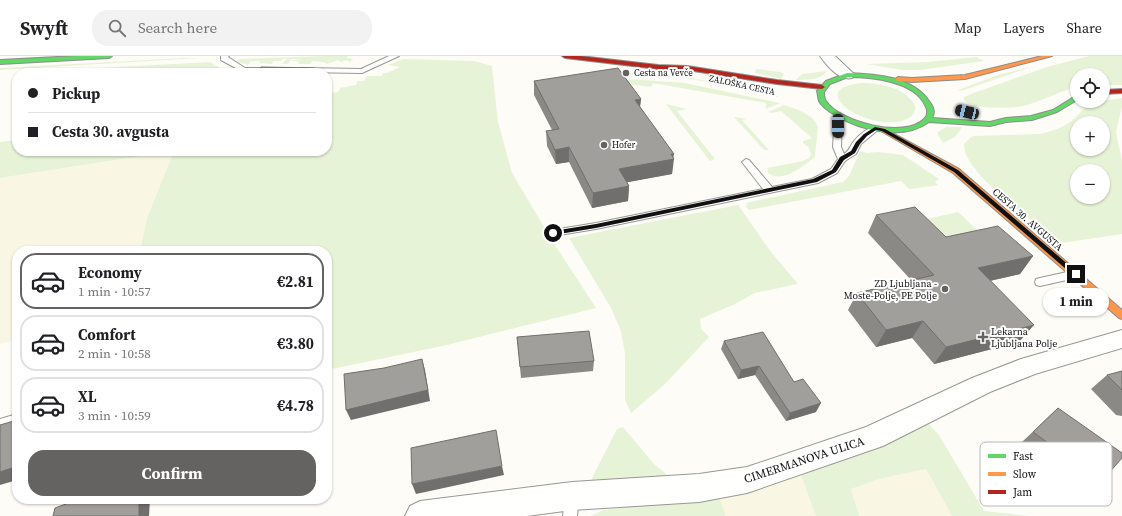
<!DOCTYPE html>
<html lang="en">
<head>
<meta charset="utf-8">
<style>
  body { margin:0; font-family:"Source Serif 4",serif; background:#f2f2f2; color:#202124; height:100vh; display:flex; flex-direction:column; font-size:15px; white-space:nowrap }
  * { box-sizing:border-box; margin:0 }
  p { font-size:13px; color:#757577 }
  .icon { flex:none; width:22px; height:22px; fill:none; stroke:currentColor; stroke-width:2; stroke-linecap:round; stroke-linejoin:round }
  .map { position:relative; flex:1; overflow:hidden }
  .side { position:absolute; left:12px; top:190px; width:320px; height:258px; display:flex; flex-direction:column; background:#fff; border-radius:16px; box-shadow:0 1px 3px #0004 }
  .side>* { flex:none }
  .hud { position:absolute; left:12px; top:12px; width:320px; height:88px; border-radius:16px; box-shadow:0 1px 3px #0004; display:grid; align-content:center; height:88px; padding:0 16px; background:#fff }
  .controls { position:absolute; left:1070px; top:12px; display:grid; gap:8px }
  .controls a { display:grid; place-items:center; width:40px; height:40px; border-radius:50%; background:#fff; box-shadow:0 1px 3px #0004; font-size:20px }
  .end { position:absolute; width:18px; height:18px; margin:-9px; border:5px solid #111; background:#fff; box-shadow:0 0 0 2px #fff }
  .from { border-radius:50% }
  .bubble { position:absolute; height:28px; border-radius:14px; background:#fff; box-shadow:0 1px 3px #0004; font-size:13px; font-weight:700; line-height:28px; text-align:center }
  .car { position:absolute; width:12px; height:24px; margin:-12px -6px; border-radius:5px; box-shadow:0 0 3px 1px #0007; background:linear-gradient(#222 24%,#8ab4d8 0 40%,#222 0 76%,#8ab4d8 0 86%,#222 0) }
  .hud b { display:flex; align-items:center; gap:14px; height:38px; font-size:15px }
  .hud b+b { border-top:1px solid #e0e0e0 }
  .hud i { width:10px; height:10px; background:#202124 }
  ul { padding:7px 0 0; list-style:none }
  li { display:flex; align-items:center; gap:12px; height:56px; margin:0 8px 6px; padding:0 8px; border:2px solid #e0e0e0; border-radius:16px }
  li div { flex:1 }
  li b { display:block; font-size:15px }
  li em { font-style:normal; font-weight:700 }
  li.selected { border-color:#646362 }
  li>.icon { width:36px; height:36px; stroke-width:1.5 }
  .action { display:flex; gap:8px; margin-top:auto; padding:8px 16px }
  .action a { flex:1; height:46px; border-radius:16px; background:#646362; color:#fff; font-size:16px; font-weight:700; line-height:46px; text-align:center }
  header { display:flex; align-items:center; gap:24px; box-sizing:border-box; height:56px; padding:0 20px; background:#fff; border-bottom:1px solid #e0e0e0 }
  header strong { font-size:19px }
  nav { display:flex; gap:22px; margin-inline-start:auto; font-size:14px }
  .search { width:280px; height:36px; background:#f2f2f2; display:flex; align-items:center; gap:10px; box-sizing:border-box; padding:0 14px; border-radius:16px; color:#757577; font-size:15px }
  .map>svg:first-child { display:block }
  .farmland { fill:#f9f7e4 }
  .green { fill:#e7f3d7; fill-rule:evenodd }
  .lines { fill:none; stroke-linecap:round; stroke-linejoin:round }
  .lane-casing { stroke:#979795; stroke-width:2 }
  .street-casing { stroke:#979795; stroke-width:2 }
  .fast-casing { stroke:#8e8d8b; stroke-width:2 }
  .slow-casing { stroke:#8e8d8b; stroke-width:2 }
  .jam-casing { stroke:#8e8d8b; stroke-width:2 }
  .lane { fill:#fffffe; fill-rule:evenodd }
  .street { fill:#fffffe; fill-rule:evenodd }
  .fast { fill:#63d668; fill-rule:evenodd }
  .slow { fill:#ff974d; fill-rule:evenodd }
  .jam { fill:#b3261e; fill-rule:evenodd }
  .wall { fill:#8a8986 }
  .shaded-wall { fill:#716f6d }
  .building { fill:#a19f9c; stroke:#716f6d }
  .route { fill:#111 }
  .poi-dot { fill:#646362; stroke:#fff; stroke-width:1.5 }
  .labels { text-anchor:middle; stroke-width:4; stroke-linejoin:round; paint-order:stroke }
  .far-poi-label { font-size:9px; fill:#111; stroke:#fff; text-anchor:start }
  .far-street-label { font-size:9px; fill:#111; stroke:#fff }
  .street-label { font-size:10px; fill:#111; stroke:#fff }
  .poi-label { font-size:10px; fill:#111; stroke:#fff; text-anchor:end }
  .near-street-label { font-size:12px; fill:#111; stroke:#fff }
  .key { fill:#fff; stroke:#b8b8b8; stroke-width:1 }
  .key-label { font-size:11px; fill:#111 }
</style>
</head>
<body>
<header>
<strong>Swyft</strong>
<div class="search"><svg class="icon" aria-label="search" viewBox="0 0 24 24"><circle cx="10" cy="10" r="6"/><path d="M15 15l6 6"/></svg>Search here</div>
<nav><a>Map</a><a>Layers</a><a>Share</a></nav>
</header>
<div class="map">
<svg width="1122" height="460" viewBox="0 0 1122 460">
  <rect width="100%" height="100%" fill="#fdfcf7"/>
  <path class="farmland" d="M174 95 147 162 140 195H17V284L0 288V122Z
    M926 413 952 460H859L850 433 879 423Z
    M801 419 816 460H726L718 438 766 430Z"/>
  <path class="green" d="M327 0H348L347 2H352L351 3 353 4 350 6 346 4 341 6 338 4 327 8 323 6 312 5 311 8H298L299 5H292L293 4 303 3H291L288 8H282L287 2 283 3 281 5H273L272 8 259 7 260 5H251L248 9 237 6 239 3Z
    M1089 0H1122V29H1103V19H1077V31C1060 35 1046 43 1030 48 1016 53 999 52 984 51 976 50 969 49 964 44V41L971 38 1047 11Z
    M976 1 984 5 920 14H903L866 8 929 6Z
    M184 2H200L0 14V12Z
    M403 3 474 5 492 10 498 66 512 117 553 186 596 252 447 289 327 314V195H140L147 162 174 95H327V37L338 36 340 32 356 29 357 25H364L367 20H382L383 17H387L400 11 388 9Z
    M210 6 215 9 212 10H217L227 17H79L82 13Z
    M1034 10 961 35 958 34 998 19Z
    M756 13 780 16 784 18 781 23 755 17Z
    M827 15C821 24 806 24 796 24L802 18Z
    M633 16 677 19 778 40 777 41 687 22 631 18Z
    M629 23 685 27 780 47 766 53V47L653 27 651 31 627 28Z
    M863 27C881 27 905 32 915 49 916 56 913 60 907 63 870 79 800 32 863 27Z
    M1122 42V50L1116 76 1122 105V178L1062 187C1039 170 962 117 964 88L971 81 974 80 1041 78C1053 75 1065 71 1075 62 1080 58 1084 51 1091 48 1100 44 1112 44 1122 42ZM1077 67H1103V93H1077ZM1077 115H1103V141H1077Z
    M666 48 687 53 677 55 715 103 710 105Z
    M784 49C796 53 814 58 818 71L815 100 814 102C803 110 782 128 768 117L767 112 803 105 809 102 811 98 809 92 803 87V85L812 82 781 55 772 57 768 56Z
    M734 61 747 63 742 64 769 94H764Z
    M946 71H962L955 81 943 87 938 79V76Z
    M17 84V95H173L0 122V86Z
    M860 95 867 97 878 96 903 99 939 123 935 126 938 129 911 133 908 132 901 125 749 154 745 150 748 149 746 147 843 126 849 120Z
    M738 149 771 196 798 228 755 237 735 248 700 263 701 273 709 281 665 328 631 357 625 344V298L621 275 611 252 569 182Z
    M958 156 988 184 934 193 909 167Z
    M927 366 939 379 984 455 1028 460H952L926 413 879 423 851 433 859 460H816L801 419 875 392Z
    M623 371 654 408 672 423 590 434 593 420 617 373Z
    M718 438 726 460H591L603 454 681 445Z"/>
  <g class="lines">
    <g class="lane-casing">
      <path id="lane" d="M221 0H229L228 1 245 12H274L278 14 274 16H243L221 4Z
        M389 0H399L362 17 301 16 297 14 301 12 361 13Z
        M835 58H841L842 60 841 91 844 98C850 94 850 90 854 85 859 79 870 69 878 71L879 73 861 88 856 98 845 105 837 117 818 127 596 173 553 180 548 177 553 174 596 167 763 133 742 106 746 103 749 104 772 131 812 123 831 113 838 103 833 91Z
        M1076 214 1080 215 1081 218 1080 221 1040 230 1036 229 1035 226 1036 223 1040 222Z
        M17 358V370L0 375V363Z
        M572 434 577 436 579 441 577 460H563L565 441 567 436Z"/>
    </g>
    <g class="street-casing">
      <path id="street" d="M820 0H835L855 19 852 22C840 25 827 10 820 0Z
        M1122 274V292L1035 318 990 336 883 390 747 437 699 446 572 454 527 460H405L410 450 420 445 572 426 699 418 747 411 866 371 972 322 1021 303Z"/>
    </g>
    <g class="fast-casing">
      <path id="fast" d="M77 0H112L109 2 0 8V4Z
        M847 17C875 18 912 20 929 45 933 50 936 56 932 62L990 66 1006 62 1031 60 1053 54 1077 39V44L1057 56 1032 64 1006 66 990 70 929 66C903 85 861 75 835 59 830 56 822 51 819 45 818 42 818 38 817 35L826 25ZM848 21C871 21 914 25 925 49 928 54 928 60 924 63 905 83 839 66 826 45 824 42 824 38 824 36L830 28Z"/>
    </g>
    <g class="slow-casing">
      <path id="slow" d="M1042 0H1052L965 23 912 26 898 25 895 23 898 21 912 22 965 19Z
        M883 72 959 113 1122 254V263L1119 262 953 117 881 75V73Z"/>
    </g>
    <g class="jam-casing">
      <path id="jam" d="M562 0H580L658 9 687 10 777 24 822 29 825 31 822 33 777 28 687 14 658 13 565 2Z
        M1122 33V37L1103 38V34Z"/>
    </g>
    <use href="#lane" class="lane"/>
    <use href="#street" class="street"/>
    <use href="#fast" class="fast"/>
    <use href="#slow" class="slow"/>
    <use href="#jam" class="jam"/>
  </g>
  <path class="wall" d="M534 25 641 43 640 51 673 102 672 118 627 126 629 130 628 145 592 152 569 106 556 108 547 90 546 75 552 74 534 39Z
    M876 159 946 181 1033 200 1020 218 990 225 1019 286 934 308 912 282 876 291 848 254 857 237 911 224 868 177Z
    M517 281 594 305 593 315 521 322Z
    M724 285 794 326 816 356 786 365 755 319 738 323 721 293Z
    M1122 315V360L1116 359 1091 333 1107 319Z
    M1058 352 1101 426 1088 435 1022 386Z"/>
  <path class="shaded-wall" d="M314 12 316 17H311Z
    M641 43 639 57 635 44Z
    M569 91V106L556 108 555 94Z
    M671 98H674L673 103H674L672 118 618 128 619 113Z
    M629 130 628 145 592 152 593 137Z
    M1033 200 1020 218 966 230 978 212Z
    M923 265 912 282 876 291 886 274Z
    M1034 269 1019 286 934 308 946 291Z
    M422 303 425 314 430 345 351 364 346 354Z
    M759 310 755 319 738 323 741 314Z
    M821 347 816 356 786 365 790 357Z
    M17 398V424L0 429V416Z
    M502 410 504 419 416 438 412 428Z
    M139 443H150L149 460H139Z"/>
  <path class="building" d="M261 11 314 12 311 17H257Z
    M618 12 641 43 635 44 674 98H671L674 103 619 113 629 130 593 137 569 91 555 94 546 75 559 73 534 25Z
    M915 151 946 181 998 170 1033 200 978 212 1034 269 946 291 923 265 886 274 857 237 934 219 876 159Z
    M589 275 594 305 520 311 517 281Z
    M763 276 794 326 803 323 821 347 790 357 759 310 741 314 724 285Z
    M422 303 428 334 346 354 344 318 384 312Z
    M1122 315V334L1107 319Z
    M1058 352 1122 397V402L1101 426 1033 376Z
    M17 364V398L15 411 0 416V369Z
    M496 374 502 410 412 428 411 392Z
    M74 443H139V460H53L55 452 74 445Z"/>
  <path class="route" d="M875 71 885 73 958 114 1078 217V220H1074L954 116 882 75 876 74 867 80 860 88 855 97 844 104 836 116 817 126 596 172 553 179 550 177 553 175 596 168 813 123 832 114 840 101 851 95 856 86 864 78Z"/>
  <g class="poi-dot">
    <circle cx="626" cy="17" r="4"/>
    <circle cx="604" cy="89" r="4"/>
    <circle cx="945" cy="233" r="4"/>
    <path d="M981 275h4v4h4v4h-4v4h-4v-4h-4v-4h4z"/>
  </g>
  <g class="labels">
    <g class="far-poi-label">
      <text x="634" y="20">Cesta na Vevče</text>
      <text x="612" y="92">Hofer</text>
    </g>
    <g class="far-street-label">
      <text transform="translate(742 29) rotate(12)" y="3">ZALOŠKA CESTA</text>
    </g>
    <g class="street-label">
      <text transform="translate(1028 163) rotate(41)" y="4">CESTA 30. AVGUSTA</text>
    </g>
    <g class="poi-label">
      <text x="937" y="231">ZD Ljubljana -<tspan x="937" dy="12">Moste-Polje, PE Polje</tspan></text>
      <text x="991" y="279" text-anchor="start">Lekarna<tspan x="991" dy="12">Ljubljana Polje</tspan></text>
    </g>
    <g class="near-street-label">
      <text transform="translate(804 404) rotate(-18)" y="4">CIMERMANOVA ULICA</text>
    </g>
  </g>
  <rect x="980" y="386" width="132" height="64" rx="6" class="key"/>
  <rect x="988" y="398" width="18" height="4" fill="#63d668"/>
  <rect x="988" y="416" width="18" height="4" fill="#ff974d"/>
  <rect x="988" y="434" width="18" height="4" fill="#b3261e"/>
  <g class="key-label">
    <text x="1013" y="404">Fast</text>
    <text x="1013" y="422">Slow</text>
    <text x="1013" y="440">Jam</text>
  </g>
</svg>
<div class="controls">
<a><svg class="icon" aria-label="locate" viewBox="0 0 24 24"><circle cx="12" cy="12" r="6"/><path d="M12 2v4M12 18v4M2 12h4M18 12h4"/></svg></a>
<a>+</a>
<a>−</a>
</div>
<i class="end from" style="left:553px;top:177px"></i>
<i class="end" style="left:1076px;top:218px"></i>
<div class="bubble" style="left:1043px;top:232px;width:66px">1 min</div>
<i class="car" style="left:967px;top:56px;rotate:283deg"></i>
<i class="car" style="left:838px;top:70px;rotate:179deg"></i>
<div class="hud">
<b><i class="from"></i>Pickup</b>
<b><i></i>Cesta 30. avgusta</b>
</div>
<section class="side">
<ul>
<li class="selected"><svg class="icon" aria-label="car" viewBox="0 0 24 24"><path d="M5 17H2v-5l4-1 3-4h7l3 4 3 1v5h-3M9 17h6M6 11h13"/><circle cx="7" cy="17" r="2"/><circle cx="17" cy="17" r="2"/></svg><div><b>Economy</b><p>1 min · 10:57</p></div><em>€2.81</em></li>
<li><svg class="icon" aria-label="car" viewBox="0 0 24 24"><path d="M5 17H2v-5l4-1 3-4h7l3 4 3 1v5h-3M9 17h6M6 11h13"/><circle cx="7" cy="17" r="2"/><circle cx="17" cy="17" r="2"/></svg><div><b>Comfort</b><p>2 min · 10:58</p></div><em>€3.80</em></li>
<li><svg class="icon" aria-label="car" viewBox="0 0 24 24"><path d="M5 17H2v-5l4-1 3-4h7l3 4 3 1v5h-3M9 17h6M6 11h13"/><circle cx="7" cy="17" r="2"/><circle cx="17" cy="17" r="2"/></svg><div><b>XL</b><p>3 min · 10:59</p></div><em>€4.78</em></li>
</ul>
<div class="action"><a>Confirm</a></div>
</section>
</div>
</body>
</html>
